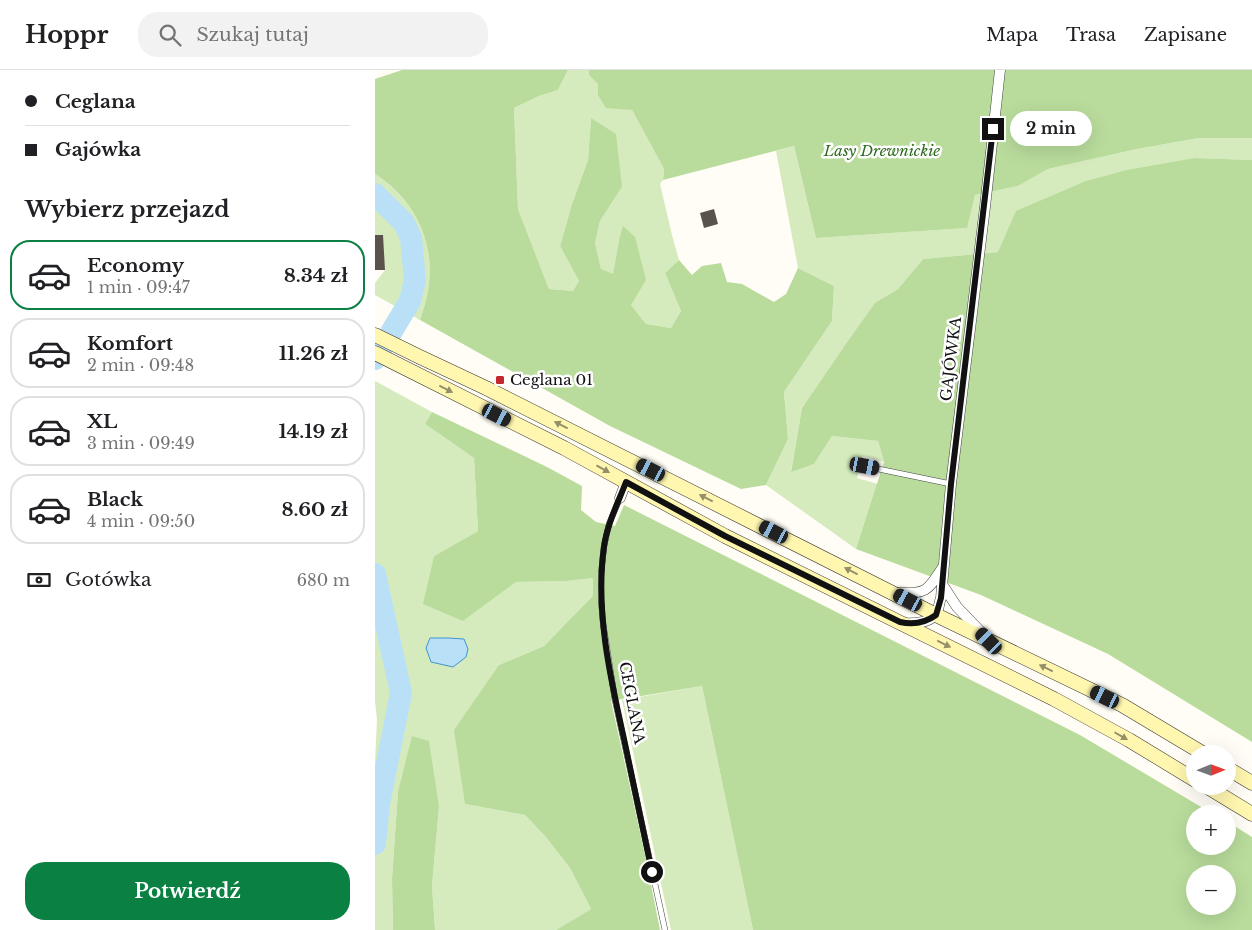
<!DOCTYPE html>
<html lang="pl">
<head>
<meta charset="utf-8">
<style>
  body { margin:0; font-family:"Libre Baskerville",serif; background:#f2f2f2; color:#202124; height:100vh; display:flex; flex-direction:column; font-size:19px; white-space:nowrap }
  * { box-sizing:border-box; margin:0 }
  p { font-size:16px; color:#757577 }
  .icon { flex:none; width:28px; height:28px; fill:none; stroke:currentColor; stroke-width:2; stroke-linecap:round; stroke-linejoin:round }
  .map { position:relative; flex:1; overflow:hidden }
  .side { display:flex; flex-direction:column; background:#fff; width:375px }
  .side>* { flex:none }
  .banner { display:grid; align-content:center; height:110px; padding:0 25px; background:#fff }
  .needle { width:32px; rotate:89deg }
  .tools { position:absolute; left:811px; top:675px; display:grid; gap:10px }
  .tools a { display:grid; place-items:center; width:50px; height:50px; border-radius:50%; background:#fff; box-shadow:0 5px 20px #0002; font-size:25px }
  .end { position:absolute; width:22px; height:22px; margin:-11px; border:6px solid #111; background:#fff; box-shadow:0 0 0 2px #fff }
  .from { border-radius:50% }
  .bubble { position:absolute; height:35px; border-radius:18px; background:#fff; box-shadow:0 5px 20px #0002; font-size:16px; font-weight:700; line-height:35px; text-align:center }
  .car { position:absolute; width:15px; height:30px; margin:-15px -8px; border-radius:6px; box-shadow:0 0 4px 1px #0007; background:linear-gradient(#222 24%,#8ab4d8 0 40%,#222 0 76%,#8ab4d8 0 86%,#222 0) }
  .banner b { display:flex; align-items:center; gap:18px; height:48px; font-size:19px }
  .banner b+b { border-top:1px solid #e0e0e0 }
  .banner i { width:12px; height:12px; background:#202124 }
  ul { padding:0; list-style:none }
  li { display:flex; align-items:center; gap:15px; height:70px; margin:0 10px 8px; padding:0 15px; border:2px solid #e0e0e0; border-radius:20px }
  li div { flex:1 }
  li b { display:block; font-size:19px }
  li em { font-style:normal; font-weight:700 }
  li.on { border-color:#0b8043 }
  li>.icon { width:45px; height:45px; stroke-width:1.5 }
  h2 { padding:0 25px; font-size:22px; line-height:60px }
  .pay { display:flex; align-items:center; gap:12px; height:55px; padding:0 25px; font-size:19px }
  .pay p { margin-inline-start:auto }
  .primary-button { display:flex; gap:10px; margin-top:auto; padding:10px 25px }
  .primary-button a { flex:1; height:58px; border-radius:20px; background:#0b8043; color:#fff; font-size:20px; font-weight:700; line-height:58px; text-align:center }
  header { display:flex; align-items:center; gap:30px; box-sizing:border-box; height:70px; padding:0 25px; background:#fff; border-bottom:1px solid #e0e0e0 }
  header strong { font-size:24px }
  nav { display:flex; gap:28px; margin-inline-start:auto; font-size:18px }
  .search { width:350px; height:45px; background:#f2f2f2; display:flex; align-items:center; gap:12px; box-sizing:border-box; padding:0 18px; border-radius:20px; color:#757577; font-size:19px }
  main { display:flex; flex:1; min-height:0 }
  .map>svg:first-child { display:block }
  .green { fill:#d5ebbd }
  .forest { fill:#b9dc9c; fill-rule:evenodd }
  .water { fill:#b9e0f7; stroke:#3f96cf }
  .lines { fill:none; stroke-linecap:round; stroke-linejoin:round }
  .river { stroke:#b9e0f7; stroke-width:22 }
  .building { fill:#5a524d }
  .lane-casing { stroke:#444; stroke-width:6 }
  .street-casing { stroke:#444; stroke-width:11 }
  .secondary-casing { stroke:#333; stroke-width:15 }
  .lane { stroke:#fff; stroke-width:5 }
  .street { stroke:#fff; stroke-width:10 }
  .secondary { stroke:#fff6b0; stroke-width:14 }
  .oneway { fill:#948f68 }
  .route { stroke:#111; stroke-width:6 }
  .poi-dot { fill:#c4262e; stroke:#fff; stroke-width:2 }
  .labels { text-anchor:middle; stroke-width:5; stroke-linejoin:round; paint-order:stroke }
  .park-label { font-size:15px; font-style:italic; fill:#2f6b1f; stroke:#fff }
  .street-label { font-size:15px; fill:#111; stroke:#fff }
  .poi-label { font-size:15px; fill:#111; stroke:#fff; text-anchor:start }
</style>
</head>
<body>
<header>
<strong>Hoppr</strong>
<div class="search"><svg class="icon" aria-label="search" viewBox="0 0 24 24"><circle cx="10" cy="10" r="6"/><path d="M15 15l6 6"/></svg>Szukaj tutaj</div>
<nav><a>Mapa</a><a>Trasa</a><a>Zapisane</a></nav>
</header>
<main>
<section class="side">
<div class="banner">
<b><i class="from"></i>Ceglana</b>
<b><i></i>Gajówka</b>
</div>
<h2>Wybierz przejazd</h2>
<ul>
<li class="on"><svg class="icon" aria-label="car" viewBox="0 0 24 24"><path d="M5 17H2v-5l4-1 3-4h7l3 4 3 1v5h-3M9 17h6M6 11h13"/><circle cx="7" cy="17" r="2"/><circle cx="17" cy="17" r="2"/></svg><div><b>Economy</b><p>1 min · 09:47</p></div><em>8.34 zł</em></li>
<li><svg class="icon" aria-label="car" viewBox="0 0 24 24"><path d="M5 17H2v-5l4-1 3-4h7l3 4 3 1v5h-3M9 17h6M6 11h13"/><circle cx="7" cy="17" r="2"/><circle cx="17" cy="17" r="2"/></svg><div><b>Komfort</b><p>2 min · 09:48</p></div><em>11.26 zł</em></li>
<li><svg class="icon" aria-label="car" viewBox="0 0 24 24"><path d="M5 17H2v-5l4-1 3-4h7l3 4 3 1v5h-3M9 17h6M6 11h13"/><circle cx="7" cy="17" r="2"/><circle cx="17" cy="17" r="2"/></svg><div><b>XL</b><p>3 min · 09:49</p></div><em>14.19 zł</em></li>
<li><svg class="icon" aria-label="car" viewBox="0 0 24 24"><path d="M5 17H2v-5l4-1 3-4h7l3 4 3 1v5h-3M9 17h6M6 11h13"/><circle cx="7" cy="17" r="2"/><circle cx="17" cy="17" r="2"/></svg><div><b>Black</b><p>4 min · 09:50</p></div><em>8.60 zł</em></li>
</ul>
<div class="pay"><svg class="icon" aria-label="cash" viewBox="0 0 24 24"><path d="M3 7h18v10H3z"/><circle cx="12" cy="12" r="2"/></svg>Gotówka<p>680 m</p></div>
<div class="primary-button"><a>Potwierdź</a></div>
</section>
<div class="map">
<svg width="877" height="860" viewBox="0 0 877 860">
  <rect width="100%" height="100%" fill="#fffdf5"/>
  <path class="green" d="M193 0H214V5L224 14 223 25 257 40 289 99 288 110 285 114 297 165 304 190 290 203 306 241 296 258 271 254 256 235 244 170 238 205 226 199 220 173 225 151 247 117 216 48 213 90 197 134 185 176 204 211 198 221 174 219 143 139 139 38 164 26 183 20Z
    M824 68H877V90L820 88 623 182 548 189 523 219 500 234 470 275 427 338 416 401 439 394 457 366 503 371 509 392 488 386 482 408 503 414 481 479 391 415 413 369 409 322 457 251 459 216 423 198 401 81 419 76 441 168 591 158 600 125 643 116 673 99 762 79Z
    M0 104C37 127 59 168 54 213 53 225 49 238 45 250L0 225V213L10 200 0 174Z
    M0 311 57 342 50 354 99 388 103 461 59 486 88 551 141 512 192 511 218 508 219 526 169 576 124 595 90 734 150 745 170 766 195 798 216 839 181 860H60L57 816 64 737 23 722 17 808 18 860H0V694L2 649 0 631Z
    M327 616 378 860H296L247 630Z"/>
  <path class="forest" d="M27 0H193L183 20 164 26 139 38 143 139 174 219 198 221 204 211 185 176 197 134 213 90 216 48 241 64 247 117 225 151 220 173 226 199 238 204 244 170 248 156 260 167 271 210 256 235 271 254 296 258 306 241 290 203 304 190 317 205 327 196 346 193 352 212 367 214 399 232 411 224 423 198 459 216 457 251 409 322 413 369 391 415 366 419 235 356 45 250C49 238 53 225 54 213 59 168 37 127 0 104V9Z
    M214 0H877V68H824L762 79 673 99 643 116 600 125 592 158 441 168 419 76 288 110 289 99 257 40 231 38 223 25V14L214 5Z
    M820 88 877 90V672L733 584 606 525 481 479 509 392 503 371 457 366 439 394 416 402 427 338 470 275 500 233 523 219 548 189 623 182 641 141 711 111 752 100Z
    M57 342 172 397 207 416 206 440 221 452 240 456 249 435 705 665 838 744H820V776H852L853 752 877 767V860H378L327 616 236 631 271 789 285 860H181L216 839 195 798 170 766 150 745 90 734 79 660 124 595 169 576 218 526V508L192 511 141 512 88 551 48 534 59 486 103 461 99 388 50 354ZM820 804H852V836H820Z
    M37 666 54 671 64 737 57 816 60 860H18L17 808 23 722Z"/>
  <path class="water" d="M55 568H73L89 569 93 579 91 587 78 597 56 592 51 578Z"/>
  <g class="lines">
    <path class="river" d="M0 124 29 153 36 168 40 210 35 231 0 289
      M0 504 26 623 4 734 0 774"/>
  </g>
  <path class="building" d="M339 139 343 154 329 158 325 143Z
    M0 165H8L10 200H0Z"/>
  <g class="lines">
    <g class="lane-casing">
      <path id="lane" d="M489 396 576 414
        M245 428 234 454 229 476 226 505V529L228 553 240 630 290 860"/>
    </g>
    <g class="street-casing">
      <path id="street" d="M245 428 251 412
        M567 514 582 537 609 565
        M520 523C551 523 551 524 568 497
        M529 553C538 554 555 553 561 544 564 540 564 532 566 528L576 414 610 137 625 0"/>
    </g>
    <g class="secondary-casing">
      <path id="secondary" d="M0 265 45 287 111 318 561 545 747 635 829 684
        M0 283 189 378 350 466 679 629 754 670 820 710
        M852 698 877 713
        M831 716 877 744"/>
    </g>
    <use href="#lane" class="lane"/>
    <use href="#street" class="street"/>
    <use href="#secondary" class="secondary"/>
  </g>
  <defs><path id="oneway-solid" d="M-6-.8H1V-3.2L6.5 0L1 3.2V.8H-6Z" transform="scale(1.25)"/></defs>
  <g class="oneway">
    <use href="#oneway-solid" transform="translate(71 319) rotate(27)"/>
    <use href="#oneway-solid" transform="translate(186 355) rotate(-153)"/>
    <use href="#oneway-solid" transform="translate(228 399) rotate(29)"/>
    <use href="#oneway-solid" transform="translate(331 428) rotate(-153)"/>
    <use href="#oneway-solid" transform="translate(476 501) rotate(-153)"/>
    <use href="#oneway-solid" transform="translate(569 574) rotate(26)"/>
    <use href="#oneway-solid" transform="translate(671 598) rotate(-154)"/>
    <use href="#oneway-solid" transform="translate(746 666) rotate(30)"/>
  </g>
  <g class="lines">
    <path class="route" d="M277 802C268 758 258 713 249 669 235 607 220 539 229 477 232 454 243 433 251 412L350 466 525 552C538 555 550 553 561 545L566 528 576 414 618 59"/>
  </g>
  <rect class="poi-dot" x="120" y="305" width="10" height="10" rx="2.5"/>
  <g class="labels">
    <g class="park-label">
      <text x="507" y="86">Lasy Drewnickie</text>
    </g>
    <g class="street-label">
      <text transform="translate(576 289) rotate(-83)" y="5">GAJÓWKA</text>
      <text transform="translate(257 633) rotate(79)" y="5">CEGLANA</text>
    </g>
    <g class="poi-label">
      <text x="135" y="315">Ceglana 01</text>
    </g>
  </g>
</svg>
<div class="tools">
<a><svg class="needle" viewBox="-14 -14 28 28"><path d="M0-13l5 13h-10z" fill="#e53935"/><path d="M0 13l5-13h-10z" fill="#757577"/></svg></a>
<a>+</a>
<a>−</a>
</div>
<i class="end from" style="left:277px;top:802px"></i>
<i class="end" style="left:618px;top:59px"></i>
<div class="bubble" style="left:635px;top:41px;width:82px">2 min</div>
<i class="car" style="left:122px;top:345px;rotate:117deg"></i>
<i class="car" style="left:490px;top:396px;rotate:101deg"></i>
<i class="car" style="left:276px;top:400px;rotate:297deg"></i>
<i class="car" style="left:399px;top:462px;rotate:297deg"></i>
<i class="car" style="left:533px;top:530px;rotate:298deg"></i>
<i class="car" style="left:614px;top:571px;rotate:315deg"></i>
<i class="car" style="left:730px;top:627px;rotate:296deg"></i>
</div>
</main>
</body>
</html>
